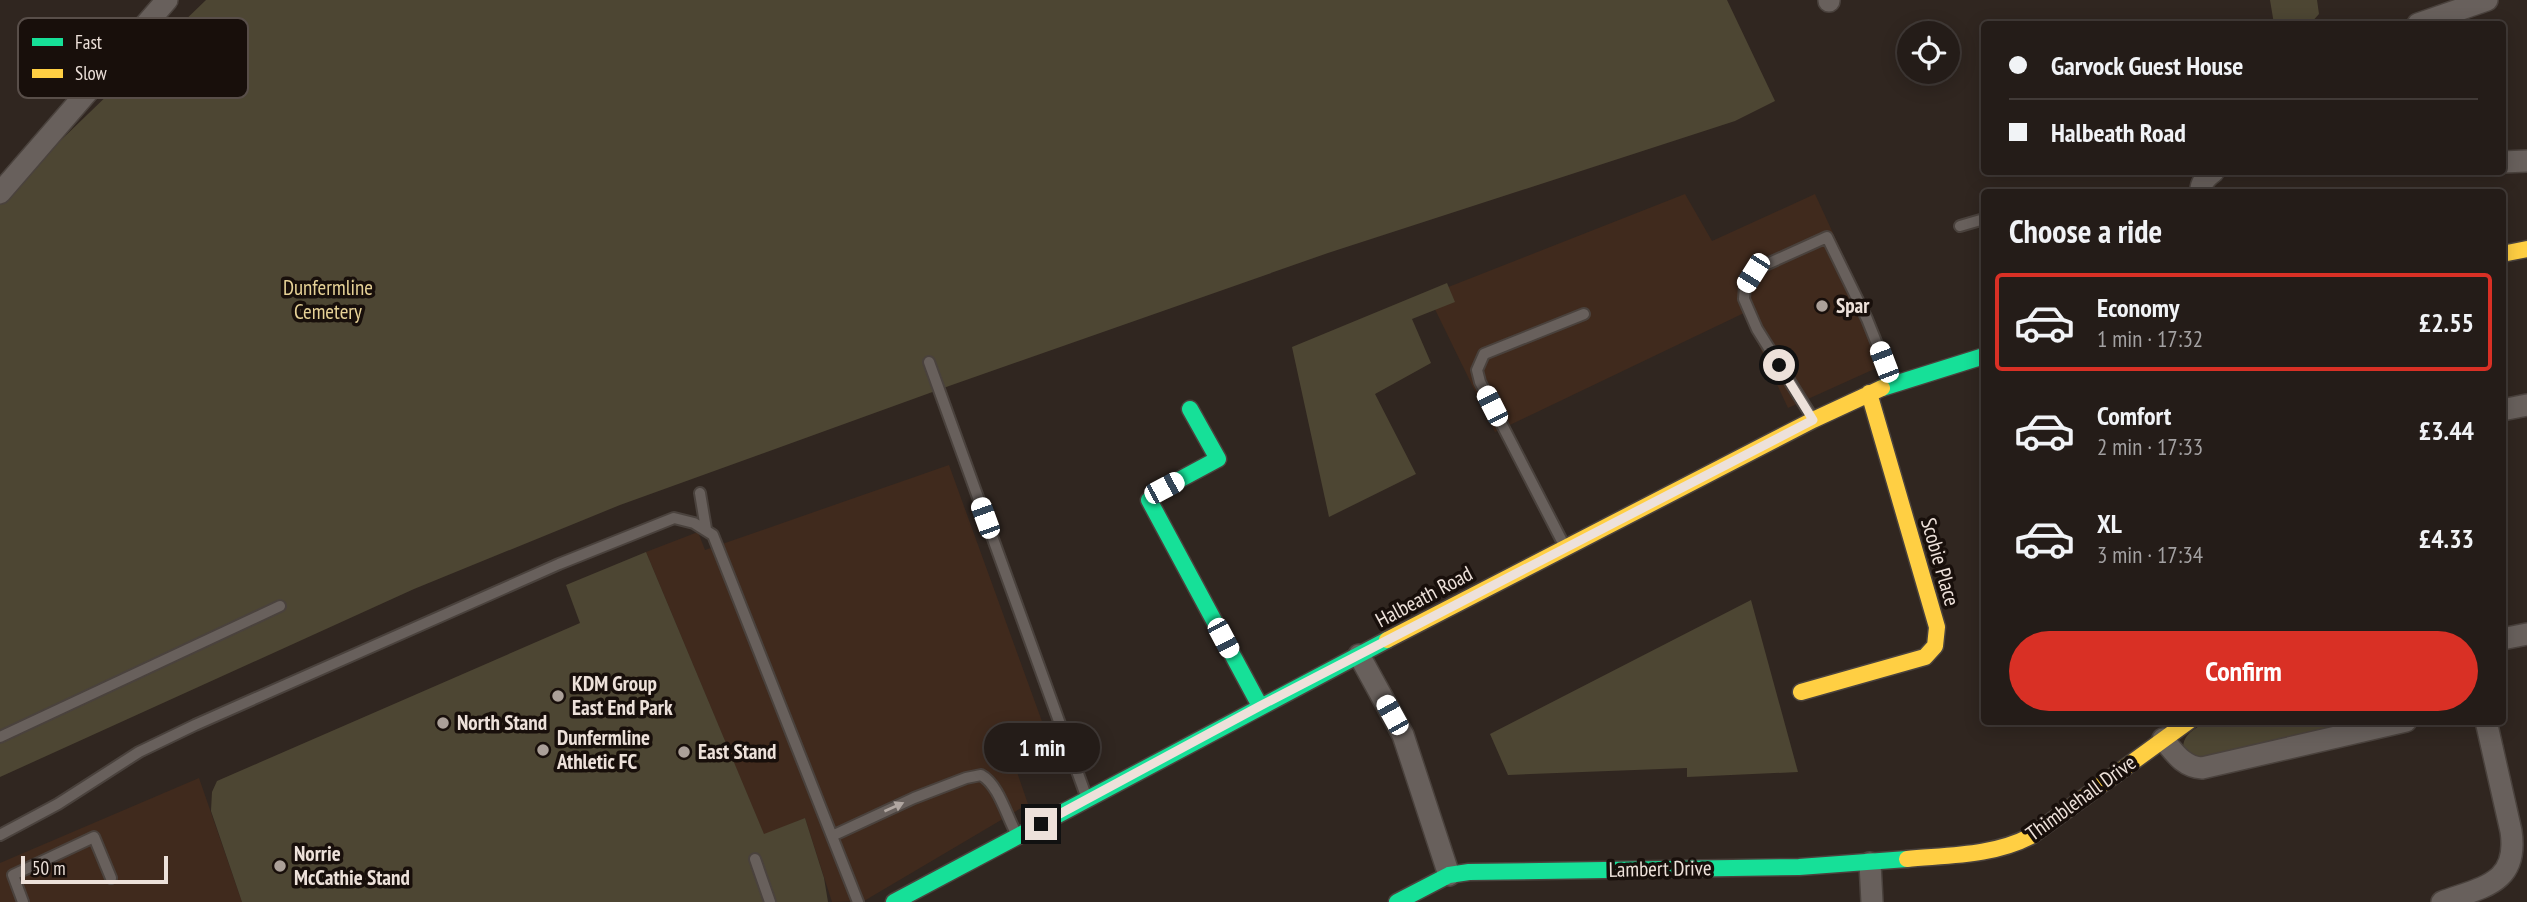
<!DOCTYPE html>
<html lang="en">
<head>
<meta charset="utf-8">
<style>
  body { margin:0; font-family:"PT Sans Narrow",sans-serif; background:#302925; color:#f1f3f6; height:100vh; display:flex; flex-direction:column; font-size:26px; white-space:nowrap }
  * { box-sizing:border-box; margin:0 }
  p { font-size:23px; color:#a3a1a2 }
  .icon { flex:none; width:38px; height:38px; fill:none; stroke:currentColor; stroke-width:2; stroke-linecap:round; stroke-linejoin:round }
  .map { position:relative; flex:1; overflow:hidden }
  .details { position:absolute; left:1981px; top:189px; width:525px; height:536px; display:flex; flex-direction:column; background:#241c18; border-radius:7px; box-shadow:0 4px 18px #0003,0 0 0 2px #413a37 }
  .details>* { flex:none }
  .top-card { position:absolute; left:1981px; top:21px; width:525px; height:154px; border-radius:7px; box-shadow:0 4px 18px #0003,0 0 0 2px #413a37; display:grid; align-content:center; height:154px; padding:0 28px; background:#241c18 }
  .fabs { position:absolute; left:1897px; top:21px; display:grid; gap:14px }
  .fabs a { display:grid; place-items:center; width:63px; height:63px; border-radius:50%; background:#241c18; box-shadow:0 4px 18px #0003,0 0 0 2px #413a37; font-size:35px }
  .scale { position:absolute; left:21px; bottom:18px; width:147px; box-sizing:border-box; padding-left:7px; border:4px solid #ede1da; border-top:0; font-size:19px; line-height:24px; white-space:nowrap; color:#ede1da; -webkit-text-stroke:5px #180f0b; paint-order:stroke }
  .end { position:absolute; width:32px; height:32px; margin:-16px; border:9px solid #ede1da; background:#111; box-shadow:0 0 0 4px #111 }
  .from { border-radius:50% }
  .bubble { position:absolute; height:49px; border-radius:24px; background:#241c18; box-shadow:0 4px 18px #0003,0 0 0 2px #413a37; font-size:23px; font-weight:800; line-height:49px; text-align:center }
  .car { position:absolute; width:21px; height:42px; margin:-21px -10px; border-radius:9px; box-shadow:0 0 5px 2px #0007; background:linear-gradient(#fff 24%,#345 0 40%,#fff 0 76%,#345 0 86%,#fff 0) }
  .top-card b { display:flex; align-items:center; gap:24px; height:66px; font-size:26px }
  .top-card b+b { border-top:2px solid #413a37 }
  .top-card i { width:18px; height:18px; background:#f1f3f6 }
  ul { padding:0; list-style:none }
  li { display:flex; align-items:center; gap:21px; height:98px; margin:0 14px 10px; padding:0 14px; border:4px solid transparent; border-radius:7px }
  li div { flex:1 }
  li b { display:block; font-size:26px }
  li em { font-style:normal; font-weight:800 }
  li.active { border-color:#d93025 }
  li>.icon { width:63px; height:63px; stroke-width:1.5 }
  h2 { padding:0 28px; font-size:32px; line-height:84px }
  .cta { display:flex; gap:14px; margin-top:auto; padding:14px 28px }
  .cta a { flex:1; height:80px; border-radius:42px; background:#d93025; color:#fff; font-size:28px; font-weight:800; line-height:80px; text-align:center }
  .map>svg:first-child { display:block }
  .built { fill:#402a1d }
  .green { fill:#4d4633 }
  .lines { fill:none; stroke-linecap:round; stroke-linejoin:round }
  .lane-casing { stroke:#4a423d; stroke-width:14 }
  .street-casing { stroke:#4a423d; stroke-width:24 }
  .fast-casing { stroke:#4a423d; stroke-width:19 }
  .slow-casing { stroke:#4a423d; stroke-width:19 }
  .lane { stroke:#68605c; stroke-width:10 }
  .street { stroke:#68605c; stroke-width:21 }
  .fast { stroke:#16e098; stroke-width:16 }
  .slow { stroke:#ffcf43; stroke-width:16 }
  .oneway { fill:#b1a7a1 }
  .route { stroke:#ede1da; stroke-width:9 }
  .poi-dot { fill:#aba099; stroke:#180f0b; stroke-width:2.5 }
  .labels { text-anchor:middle; stroke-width:7; stroke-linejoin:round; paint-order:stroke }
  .park-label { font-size:21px; fill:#e6d196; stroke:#180f0b }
  .poi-label { font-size:21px; font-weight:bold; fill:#ede1da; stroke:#180f0b; text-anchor:start }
  .street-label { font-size:21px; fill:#ede1da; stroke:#180f0b }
  .key { fill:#180f0b; stroke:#584e49; stroke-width:2 }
  .key-label { font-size:19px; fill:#ede1da }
</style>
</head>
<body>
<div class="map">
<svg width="2527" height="902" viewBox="0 0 2527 902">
  <rect width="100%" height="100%" fill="#302620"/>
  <path class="built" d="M1685 194 1712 241 1815 194 1892 361 1788 408 1744 313 1495 432 1428 295Z
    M949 465 1048 738 1009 749 1028 804 864 901 832 902 805 818 764 835 646 552 698 532 705 550Z
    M199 778 242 902H0V863Z"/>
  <path class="green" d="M206 0H1727L1775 101 1735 121 1328 253 949 386 620 505 414 589 0 777V199Z
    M2270 0H2317L2319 14 2310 24H2274Z
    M1447 283 1455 302 1412 319 1431 363 1375 394 1416 474 1329 517 1292 347Z
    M646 552 764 834 805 818 824 878 828 902H242L211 811 212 792 217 781 580 623 566 585Z
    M1751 600 1798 772 1687 777V768L1508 775 1490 734Z
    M2209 721H2372L2195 761 2183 749C2183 733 2196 728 2209 721Z"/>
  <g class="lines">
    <g class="lane-casing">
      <path id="lane" d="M1960 226 1984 219
        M929 362 1085 793
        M1812 417 1757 329 1744 299 1745 286 1753 273 1765 265 1827 237 1867 319 1891 379
        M700 493 706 529
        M1564 545 1480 382 1477 370 1484 354 1584 314
        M0 737 280 606
        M0 835 58 804 139 752 195 725 559 564 674 518 694 523 713 535 858 902
        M832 836 914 798 966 778 981 775C998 784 1006 814 1015 831
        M755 859 770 902
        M23 902 13 875 94 837 111 878"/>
    </g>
    <g class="street-casing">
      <path id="street" d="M1829 0V1
        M2418 24 2487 0
        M2502 162 2527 161
        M2201 192C2200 183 2206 177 2213 172
        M0 193 167 0
        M2502 410 2527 405
        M2502 639 2527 634
        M1359 655 1403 735 1449 875
        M2163 739C2174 752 2183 767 2202 768L2406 721
        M1870 863 1872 902
        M2442 902C2482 887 2519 884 2511 831L2486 721"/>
    </g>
    <g class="fast-casing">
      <path id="fast" d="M1882 388 1984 356
        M1190 409 1218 459 1164 488 1149 500 1260 706
        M894 902 1387 640
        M1397 902 1449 875 1469 872 1799 867 1907 859"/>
    </g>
    <g class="slow-casing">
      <path id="slow" d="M2502 254 2527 249
        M1387 640 1813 420 1882 388
        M1801 692 1925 657 1935 646 1937 627 1869 393
        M1907 859C1948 855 1993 856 2031 836L2189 721"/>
    </g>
    <use href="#lane" class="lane"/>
    <use href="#street" class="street"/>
    <use href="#fast" class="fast"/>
    <use href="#slow" class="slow"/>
  </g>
  <defs><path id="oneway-solid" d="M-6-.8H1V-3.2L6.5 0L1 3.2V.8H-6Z" transform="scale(1.75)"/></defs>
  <use class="oneway" href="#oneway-solid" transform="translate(894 807) rotate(-24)"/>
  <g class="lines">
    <path class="route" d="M1041 824 1260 706 1813 420 1779 365"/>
  </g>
  <g class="poi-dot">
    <circle cx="1822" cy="306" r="7"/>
    <circle cx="558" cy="696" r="7"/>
    <circle cx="443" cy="723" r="7"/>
    <circle cx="543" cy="750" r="7"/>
    <circle cx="684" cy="752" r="7"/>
    <circle cx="280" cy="866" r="7"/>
  </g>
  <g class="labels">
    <g class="park-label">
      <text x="328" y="295">Dunfermline<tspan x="328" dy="24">Cemetery</tspan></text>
    </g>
    <g class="poi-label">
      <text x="1836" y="313">Spar</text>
      <text x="572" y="691">KDM Group<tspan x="572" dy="24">East End Park</tspan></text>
      <text x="457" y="730">North Stand</text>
      <text x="557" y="745">Dunfermline<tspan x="557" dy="24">Athletic FC</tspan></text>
      <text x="698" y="759">East Stand</text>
      <text x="294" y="861">Norrie<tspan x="294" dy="24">McCathie Stand</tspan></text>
    </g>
    <g class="street-label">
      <text transform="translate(1940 562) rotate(74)" y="7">Scobie Place</text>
      <text transform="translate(1424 597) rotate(-28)" y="7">Halbeath Road</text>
      <text transform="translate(2081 798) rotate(-36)" y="7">Thimblehall Drive</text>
      <text transform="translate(1660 869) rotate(-1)" y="7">Lambert Drive</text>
    </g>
  </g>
  <rect x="18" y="18" width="230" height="80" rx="10" class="key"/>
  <rect x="32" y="38" width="31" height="8" fill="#16e098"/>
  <rect x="32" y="69" width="31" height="9" fill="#ffcf43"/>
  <g class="key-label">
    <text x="75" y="49">Fast</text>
    <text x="75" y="80">Slow</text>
  </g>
</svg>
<div class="fabs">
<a><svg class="icon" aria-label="locate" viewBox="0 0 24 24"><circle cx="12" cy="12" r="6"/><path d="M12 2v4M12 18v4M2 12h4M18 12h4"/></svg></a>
</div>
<div class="scale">50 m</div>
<i class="end from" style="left:1779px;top:365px"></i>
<i class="end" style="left:1041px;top:824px"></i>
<div class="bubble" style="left:984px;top:723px;width:116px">1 min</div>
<i class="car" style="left:1753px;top:273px;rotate:212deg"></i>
<i class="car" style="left:1884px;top:362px;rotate:339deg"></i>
<i class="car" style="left:1492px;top:406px;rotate:333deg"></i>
<i class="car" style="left:1164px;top:488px;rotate:62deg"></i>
<i class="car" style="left:985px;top:518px;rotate:340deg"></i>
<i class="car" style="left:1223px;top:638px;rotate:152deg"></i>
<i class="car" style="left:1392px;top:715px;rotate:331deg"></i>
<div class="top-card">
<b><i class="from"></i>Garvock Guest House</b>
<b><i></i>Halbeath Road</b>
</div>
<section class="details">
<h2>Choose a ride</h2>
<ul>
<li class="active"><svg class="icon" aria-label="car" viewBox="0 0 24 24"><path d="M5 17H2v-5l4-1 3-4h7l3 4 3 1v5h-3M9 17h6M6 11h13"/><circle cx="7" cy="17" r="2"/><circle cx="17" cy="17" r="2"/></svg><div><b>Economy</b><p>1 min · 17:32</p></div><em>£2.55</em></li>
<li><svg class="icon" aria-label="car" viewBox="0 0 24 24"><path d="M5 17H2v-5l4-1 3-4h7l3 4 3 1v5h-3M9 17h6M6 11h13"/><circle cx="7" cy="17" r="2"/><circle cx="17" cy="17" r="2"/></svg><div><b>Comfort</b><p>2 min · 17:33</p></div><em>£3.44</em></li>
<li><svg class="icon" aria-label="car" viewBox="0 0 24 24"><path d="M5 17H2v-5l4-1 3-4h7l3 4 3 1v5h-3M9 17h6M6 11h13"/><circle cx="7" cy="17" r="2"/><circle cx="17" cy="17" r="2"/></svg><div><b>XL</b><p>3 min · 17:34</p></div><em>£4.33</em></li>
</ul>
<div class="cta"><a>Confirm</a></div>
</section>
</div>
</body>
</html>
